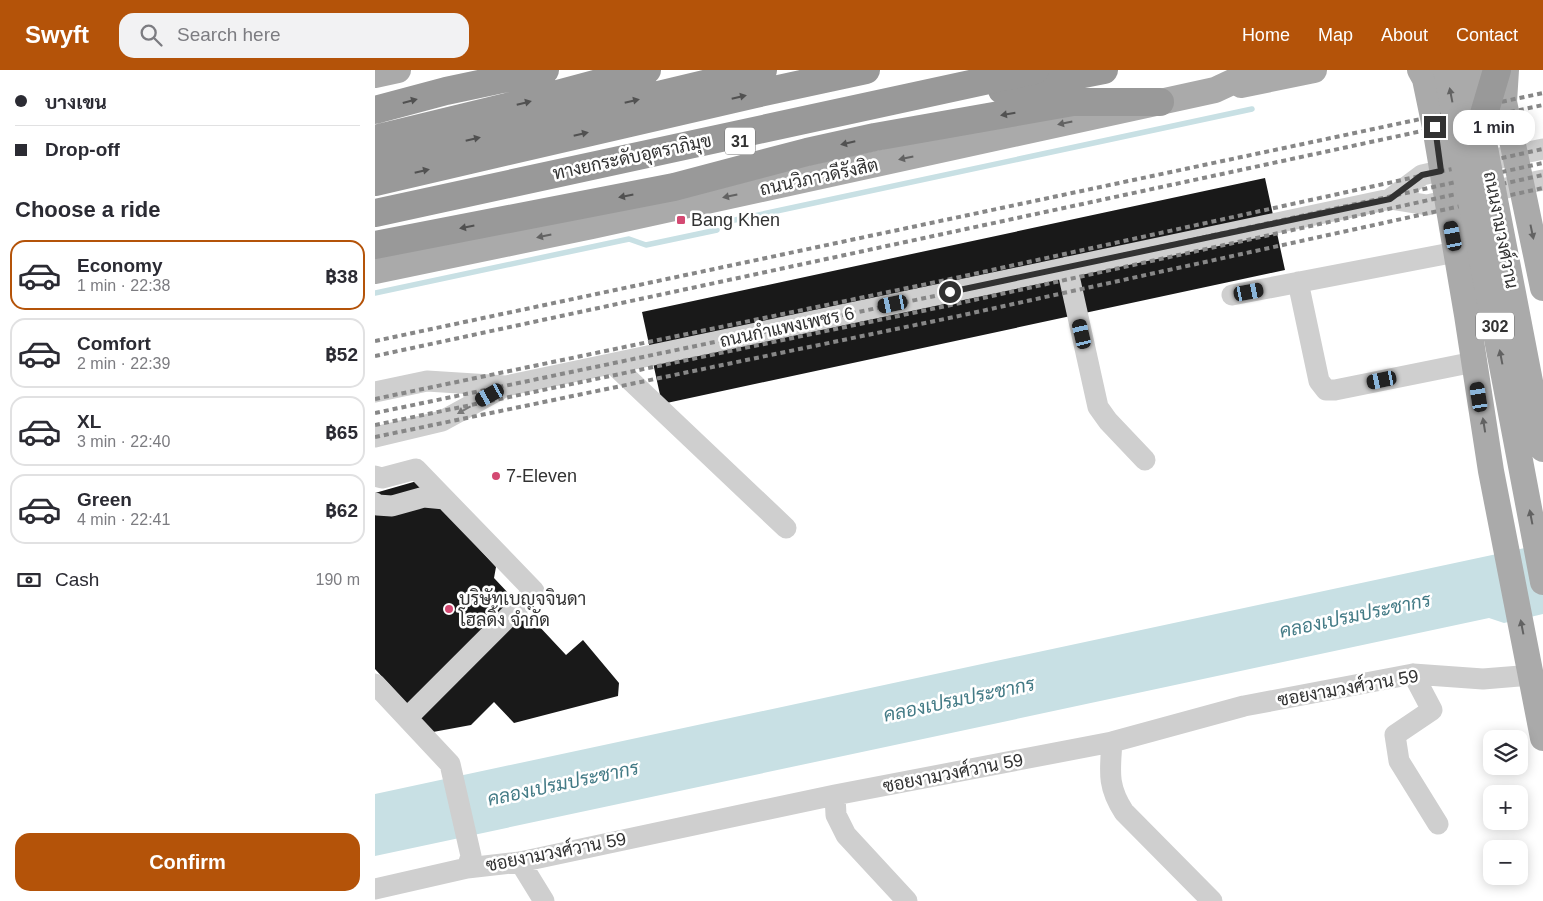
<!DOCTYPE html>
<html lang="en">
<head>
<meta charset="utf-8">
<style>
  body { margin:0; font-family:Helvetica,Sarabun,sans-serif; background:#f2f2f3; color:#2b2b33; height:100vh; display:flex; flex-direction:column; font-size:19px; white-space:nowrap }
  * { box-sizing:border-box; margin:0 }
  p { font-size:16px; color:#7c7c81 }
  .icon { flex:none; width:28px; height:28px; fill:none; stroke:currentColor; stroke-width:2; stroke-linecap:round; stroke-linejoin:round }
  .map { position:relative; flex:1; overflow:hidden }
  .side { display:flex; flex-direction:column; background:#fff; width:375px }
  .side>* { flex:none }
  .hud { display:grid; align-content:center; height:110px; padding:0 15px; background:#fff }
  .buttons { position:absolute; left:1108px; top:660px; display:grid; gap:10px }
  .buttons a { display:grid; place-items:center; width:45px; height:45px; border-radius:10px; background:#fff; box-shadow:0 2px 12px #0003; font-size:25px }
  .end { position:absolute; width:22px; height:22px; margin:-11px; border:6px solid #323232; background:#fff; box-shadow:0 0 0 2px #fff }
  .from { border-radius:50% }
  .bubble { position:absolute; height:35px; border-radius:15px; background:#fff; box-shadow:0 2px 12px #0003; font-size:16px; font-weight:800; line-height:35px; text-align:center }
  .car { position:absolute; width:15px; height:30px; margin:-15px -8px; border-radius:6px; box-shadow:0 0 4px 1px #0007; background:linear-gradient(#222 24%,#8ab4d8 0 40%,#222 0 76%,#8ab4d8 0 86%,#222 0) }
  .hud b { display:flex; align-items:center; gap:18px; height:48px; font-size:19px }
  .hud b+b { border-top:1px solid #e1e1e2 }
  .hud i { width:12px; height:12px; background:#2b2b33 }
  ul { padding:0; list-style:none }
  li { display:flex; align-items:center; gap:15px; height:70px; margin:0 10px 8px; padding:0 5px; border:2px solid #e1e1e2; border-radius:15px }
  li div { flex:1 }
  li b { display:block; font-size:19px }
  li em { font-style:normal; font-weight:800 }
  li.active { border-color:#b45309 }
  li>.icon { width:45px; height:45px; stroke-width:1.5 }
  h2 { padding:0 15px; font-size:22px; line-height:60px }
  .pay { display:flex; align-items:center; gap:12px; height:55px; padding:0 15px; font-size:19px }
  .pay p { margin-inline-start:auto }
  .action { display:flex; gap:10px; margin-top:auto; padding:10px 15px }
  .action a { flex:1; height:58px; border-radius:15px; background:#b45309; color:#fff; font-size:20px; font-weight:800; line-height:58px; text-align:center }
  header { display:flex; align-items:center; gap:30px; box-sizing:border-box; height:70px; padding:0 25px; background:#b45309; color:#fff }
  header strong { font-size:24px }
  nav { display:flex; gap:28px; margin-inline-start:auto; font-size:18px }
  .search { width:350px; height:45px; background:#f2f2f3; display:flex; align-items:center; gap:12px; box-sizing:border-box; padding:0 18px; border-radius:15px; color:#7c7c81; font-size:19px }
  main { display:flex; flex:1; min-height:0 }
  .map>svg:first-child { display:block }
  .water { fill:#c8e0e4 }
  .lines { fill:none; stroke-linecap:round; stroke-linejoin:round }
  .stream { stroke:#c8e0e4; stroke-width:5.5 }
  .building { fill:#191919 }
  .minor { stroke:#cfcfcf; stroke-width:21 }
  .major { stroke:#aaa; stroke-width:26 }
  .highway { stroke:#999; stroke-width:28 }
  .rail { stroke:#878787; stroke-width:4; stroke-dasharray:5 4; stroke-linecap:butt }
  .major-bridge { stroke:#aaa; stroke-width:26 }
  .highway-bridge { stroke:#999; stroke-width:28 }
  .oneway { fill:#626262 }
  .oneway2 { fill:#515151 }
  .oneway3 { fill:#797979 }
  .route { stroke:#323232; stroke-width:6 }
  .poi-dot { fill:#d44972; stroke:#fff; stroke-width:2 }
  .labels { text-anchor:middle; stroke-width:5; stroke-linejoin:round; paint-order:stroke }
  .shield { fill:#fff; stroke:#707070; stroke-width:1 }
  .shield-label { font-size:16px; font-weight:bold; fill:#323232 }
  .street-label { font-size:18px; fill:#323232; stroke:#fff }
  .poi-label { font-size:18px; fill:#323232; stroke:#fff; text-anchor:start }
  .water-label { font-size:19px; font-style:italic; fill:#447b86; stroke:#fff }
</style>
</head>
<body>
<header>
<strong>Swyft</strong>
<div class="search"><svg class="icon" aria-label="search" viewBox="0 0 24 24"><circle cx="10" cy="10" r="6"/><path d="M15 15l6 6"/></svg>Search here</div>
<nav><a>Home</a><a>Map</a><a>About</a><a>Contact</a></nav>
</header>
<main>
<section class="side">
<div class="hud">
<b><i class="from"></i>บางเขน</b>
<b><i></i>Drop-off</b>
</div>
<h2>Choose a ride</h2>
<ul>
<li class="active"><svg class="icon" aria-label="car" viewBox="0 0 24 24"><path d="M5 17H2v-5l4-1 3-4h7l3 4 3 1v5h-3M9 17h6M6 11h13"/><circle cx="7" cy="17" r="2"/><circle cx="17" cy="17" r="2"/></svg><div><b>Economy</b><p>1 min · 22:38</p></div><em>฿38</em></li>
<li><svg class="icon" aria-label="car" viewBox="0 0 24 24"><path d="M5 17H2v-5l4-1 3-4h7l3 4 3 1v5h-3M9 17h6M6 11h13"/><circle cx="7" cy="17" r="2"/><circle cx="17" cy="17" r="2"/></svg><div><b>Comfort</b><p>2 min · 22:39</p></div><em>฿52</em></li>
<li><svg class="icon" aria-label="car" viewBox="0 0 24 24"><path d="M5 17H2v-5l4-1 3-4h7l3 4 3 1v5h-3M9 17h6M6 11h13"/><circle cx="7" cy="17" r="2"/><circle cx="17" cy="17" r="2"/></svg><div><b>XL</b><p>3 min · 22:40</p></div><em>฿65</em></li>
<li><svg class="icon" aria-label="car" viewBox="0 0 24 24"><path d="M5 17H2v-5l4-1 3-4h7l3 4 3 1v5h-3M9 17h6M6 11h13"/><circle cx="7" cy="17" r="2"/><circle cx="17" cy="17" r="2"/></svg><div><b>Green</b><p>4 min · 22:41</p></div><em>฿62</em></li>
</ul>
<div class="pay"><svg class="icon" aria-label="cash" viewBox="0 0 24 24"><path d="M3 7h18v10H3z"/><circle cx="12" cy="12" r="2"/></svg>Cash<p>190 m</p></div>
<div class="action"><a>Confirm</a></div>
</section>
<div class="map">
<svg width="1168" height="831" viewBox="0 0 1168 831">
  <rect width="100%" height="100%" fill="#fff"/>
  <path class="water" d="M1168 474V544L1129 553 1114 548 0 786V724Z"/>
  <g class="lines">
    <path class="stream" d="M0 223 254 169 271 175 342 160 341 154 877 39"/>
  </g>
  <path class="building" d="M890 108 910 200 287 334 267 242Z
    M42 411 121 497 119 508 191 585 208 570 244 613 243 626 139 653 119 632 96 655 58 662 0 599V423Z"/>
  <g class="lines">
    <path class="minor" d="M1125 88 1168 79
      M1015 129 1047 105 1083 97
      M692 197 723 337 733 351 770 390
      M923 212 944 311 951 320H960L1099 292
      M857 225 1081 182
      M238 294 411 458
      M0 322 52 311 131 316 1015 129 1052 135 1168 110
      M0 367 67 351 131 316
      M0 406 7 408 41 399 70 429 49 427 17 436 2 435 0 433
      M1038 604 1057 640 1020 665 1024 691 1063 754
      M0 614 75 694 96 786 92 798
      M32 648 159 521 70 429
      M737 672C735 701 732 716 749 742L837 831
      M460 725 461 745 471 765 532 831
      M145 792 169 831
      M0 819 92 798 145 792 460 725 737 672 869 636 1038 604 1108 609 1156 605"/>
    <path class="major" d="M1045 0 1050 9 1060 57 1092 245 1116 401 1168 668
      M1131 0 1129 32 1168 218
      M0 5 23 0
      M866 15 939 0
      M0 201 217 156 840 20 883 0"/>
    <path class="highway" d="M627 20 729 0
      M0 40 71 21 170 0
      M0 69 160 30 272 0
      M11 90 388 0
      M0 112 380 24 491 0
      M0 175 299 117 432 82 500 67 698 32H785"/>
    <path class="rail" d="M0 271 1168 23
      M0 286 1168 35
      M0 329 571 210 1168 79
      M0 343 574 223 1168 93
      M0 355 576 235 1168 105
      M0 367 579 247 1168 118"/>
    <path class="major-bridge" d="M1071 0 1168 512
      M1095 0 1168 379"/>
    <path class="highway-bridge" d="M1106 54 1122 0
      M0 143 660 0"/>
  </g>
  <defs><path id="oneway-solid" d="M-6-.8H1V-3.2L6.5 0L1 3.2V.8H-6Z" transform="scale(1.25)"/></defs>
  <g class="oneway">
    <use href="#oneway-solid" transform="translate(1076 25) rotate(-101)"/>
    <use href="#oneway-solid" transform="translate(690 53) rotate(168)"/>
    <use href="#oneway-solid" transform="translate(531 88) rotate(168)"/>
    <use href="#oneway-solid" transform="translate(355 126) rotate(168)"/>
    <use href="#oneway-solid" transform="translate(1157 162) rotate(78)"/>
    <use href="#oneway-solid" transform="translate(169 166) rotate(168)"/>
    <use href="#oneway-solid" transform="translate(1126 287) rotate(-101)"/>
    <use href="#oneway-solid" transform="translate(1109 355) rotate(-99)"/>
    <use href="#oneway-solid" transform="translate(1156 447) rotate(-101)"/>
    <use href="#oneway-solid" transform="translate(1147 557) rotate(-101)"/>
  </g>
  <g class="oneway2">
    <use href="#oneway-solid" transform="translate(364 27) rotate(-13)"/>
    <use href="#oneway-solid" transform="translate(35 31) rotate(-15)"/>
    <use href="#oneway-solid" transform="translate(257 31) rotate(-13)"/>
    <use href="#oneway-solid" transform="translate(149 33) rotate(-14)"/>
    <use href="#oneway-solid" transform="translate(633 44) rotate(170)"/>
    <use href="#oneway-solid" transform="translate(206 64) rotate(-13)"/>
    <use href="#oneway-solid" transform="translate(98 69) rotate(-13)"/>
    <use href="#oneway-solid" transform="translate(473 73) rotate(167)"/>
    <use href="#oneway-solid" transform="translate(47 101) rotate(-13)"/>
    <use href="#oneway-solid" transform="translate(251 126) rotate(169)"/>
    <use href="#oneway-solid" transform="translate(92 157) rotate(169)"/>
  </g>
  <use class="oneway3" href="#oneway-solid" transform="translate(89 340) rotate(151)"/>
  <g class="lines">
    <path class="route" d="M575 222 1015 129 1047 105 1066 101 1060 57"/>
  </g>
  <g class="poi-dot">
    <rect x="301" y="145" width="10" height="10" rx="2.5"/>
    <circle cx="121" cy="406" r="5"/>
    <circle cx="74" cy="539" r="5"/>
  </g>
  <g class="labels">
    <g class="shield">
      <rect x="350" y="57.5" width="30" height="27" rx="4"/>
      <rect x="1101" y="242.5" width="38" height="27" rx="4"/>
    </g>
    <g class="shield-label">
      <text x="365" y="77">31</text>
      <text x="1120" y="262">302</text>
    </g>
    <g class="street-label">
      <text transform="translate(257 87) rotate(-12)" y="6">ทางยกระดับอุตราภิมุข</text>
      <text transform="translate(444 107) rotate(-12)" y="6">ถนนวิภาวดีรังสิต</text>
      <text transform="translate(1126 160) rotate(79)" y="6">ถนนงามวงศ์วาน</text>
      <text transform="translate(412 257) rotate(-12)" y="6">ถนนกำแพงเพชร 6</text>
      <text transform="translate(973 618) rotate(-10)" y="6">ซอยงามวงศ์วาน 59</text>
      <text transform="translate(578 703) rotate(-11)" y="6">ซอยงามวงศ์วาน 59</text>
      <text transform="translate(181 782) rotate(-11)" y="6">ซอยงามวงศ์วาน 59</text>
    </g>
    <g class="poi-label">
      <text x="316" y="156">Bang Khen</text>
      <text x="131" y="412">7-Eleven</text>
      <text x="84" y="535">บริษัทเบญจจินดา<tspan x="84" dy="21">โฮลดิ้ง จำกัด</tspan></text>
    </g>
    <g class="water-label">
      <text transform="translate(980 545) rotate(-12)" y="7">คลองเปรมประชากร</text>
      <text transform="translate(584 629) rotate(-12)" y="7">คลองเปรมประชากร</text>
      <text transform="translate(188 713) rotate(-12)" y="7">คลองเปรมประชากร</text>
    </g>
  </g>
</svg>
<div class="buttons">
<a><svg class="icon" aria-label="layers" viewBox="0 0 24 24"><path d="M12 4l9 5-9 5-9-5zM3 14l9 5 9-5"/></svg></a>
<a>+</a>
<a>−</a>
</div>
<i class="end from" style="left:575px;top:222px"></i>
<i class="end" style="left:1060px;top:57px"></i>
<div class="bubble" style="left:1078px;top:40px;width:82px">1 min</div>
<i class="car" style="left:1078px;top:166px;rotate:349deg"></i>
<i class="car" style="left:874px;top:222px;rotate:79deg"></i>
<i class="car" style="left:518px;top:234px;rotate:258deg"></i>
<i class="car" style="left:707px;top:264px;rotate:347deg"></i>
<i class="car" style="left:1007px;top:310px;rotate:258deg"></i>
<i class="car" style="left:115px;top:325px;rotate:241deg"></i>
<i class="car" style="left:1104px;top:327px;rotate:351deg"></i>
</div>
</main>
</body>
</html>
